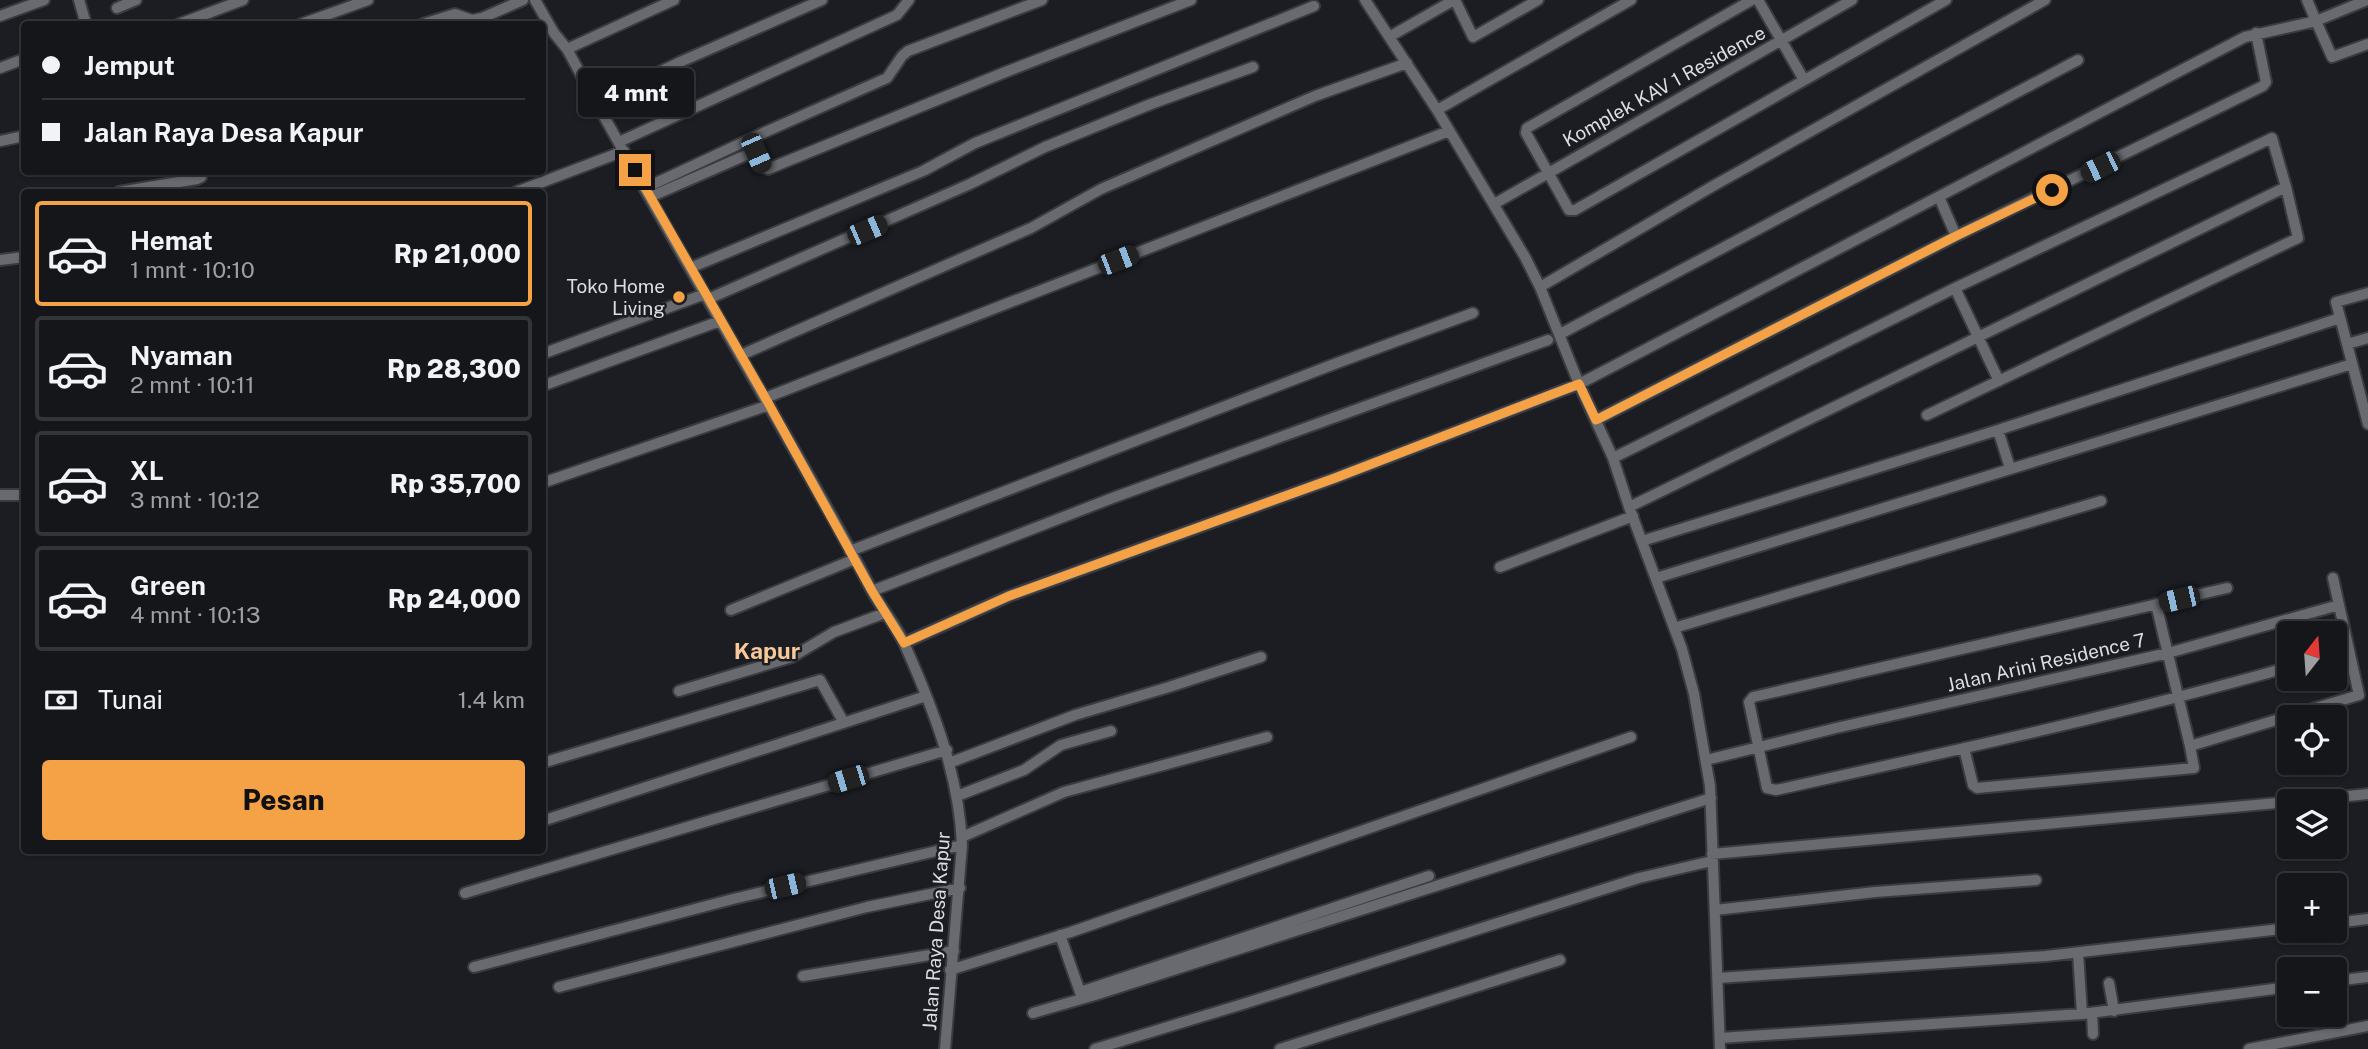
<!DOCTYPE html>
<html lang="id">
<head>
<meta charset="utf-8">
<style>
  body { margin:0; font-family:"Public Sans",sans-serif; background:#1d1f23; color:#f1f3f6; height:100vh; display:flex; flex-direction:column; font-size:26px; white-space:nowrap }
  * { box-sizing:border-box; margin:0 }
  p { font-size:23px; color:#9d9fa2 }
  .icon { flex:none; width:38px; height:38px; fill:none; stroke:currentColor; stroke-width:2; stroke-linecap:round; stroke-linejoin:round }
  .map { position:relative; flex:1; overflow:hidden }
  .sheet { position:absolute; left:21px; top:189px; width:525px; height:665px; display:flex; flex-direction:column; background:#14161a; border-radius:7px; box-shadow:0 2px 5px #0004,0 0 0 2px #333539 }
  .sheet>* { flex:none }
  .guide { position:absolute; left:21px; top:21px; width:525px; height:154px; border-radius:7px; box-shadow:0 2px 5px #0004,0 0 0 2px #333539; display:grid; align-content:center; height:154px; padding:0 21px; background:#14161a }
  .needle { width:46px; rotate:17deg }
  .tools { position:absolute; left:2277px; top:621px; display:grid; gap:14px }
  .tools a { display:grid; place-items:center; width:70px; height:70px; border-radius:7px; background:#14161a; box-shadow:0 2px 5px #0004,0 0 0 2px #333539; font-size:35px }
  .end { position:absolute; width:32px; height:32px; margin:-16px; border:9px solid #f5a246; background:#111; box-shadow:0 0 0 4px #111 }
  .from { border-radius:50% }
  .bubble { position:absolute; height:49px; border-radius:7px; background:#14161a; box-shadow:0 2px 5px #0004,0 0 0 2px #333539; font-size:23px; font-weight:800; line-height:49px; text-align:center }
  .car { position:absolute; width:21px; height:42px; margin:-21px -10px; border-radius:9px; box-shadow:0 0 5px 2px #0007; background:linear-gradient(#222 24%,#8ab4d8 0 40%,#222 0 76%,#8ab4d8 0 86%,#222 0) }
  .guide b { display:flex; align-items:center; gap:24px; height:66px; font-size:26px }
  .guide b+b { border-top:2px solid #333539 }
  .guide i { width:18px; height:18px; background:#f1f3f6 }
  ul { padding:12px 0 0; list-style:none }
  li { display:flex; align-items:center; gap:21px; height:105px; margin:0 14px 10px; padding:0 7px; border:4px solid #333539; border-radius:7px }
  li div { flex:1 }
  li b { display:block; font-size:26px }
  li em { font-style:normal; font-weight:800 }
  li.on { border-color:#f5a246 }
  li>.icon { width:63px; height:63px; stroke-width:1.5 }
  .pay { display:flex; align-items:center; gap:18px; height:77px; padding:0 21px; font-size:26px }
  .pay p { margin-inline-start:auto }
  .button { display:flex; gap:14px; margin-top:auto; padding:14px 21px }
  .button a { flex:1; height:80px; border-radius:7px; background:#f5a246; color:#111; font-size:28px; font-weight:800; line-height:80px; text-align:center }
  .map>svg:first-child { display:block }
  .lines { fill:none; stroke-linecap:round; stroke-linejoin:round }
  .minor-casing { stroke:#3a3b3e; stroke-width:14 }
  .minor { stroke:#686a70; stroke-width:10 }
  .route { stroke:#f5a246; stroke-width:9 }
  .poi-dot { fill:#f5a246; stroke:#1b1d22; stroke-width:2.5 }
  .labels { text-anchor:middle; stroke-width:5; stroke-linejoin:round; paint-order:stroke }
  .street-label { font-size:19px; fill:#dddee1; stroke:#1b1d22 }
  .poi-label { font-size:19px; fill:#dddee1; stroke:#1b1d22; text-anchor:end }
  .quarter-label { font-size:23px; font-weight:bold; fill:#f7c89a; stroke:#1b1d22 }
</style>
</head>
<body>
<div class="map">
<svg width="2368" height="1049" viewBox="0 0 2368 1049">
  <rect width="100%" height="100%" fill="#1b1d22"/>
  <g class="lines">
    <g class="minor-casing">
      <path id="minor" d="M79 0 86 24
        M535 0 554 33 567 49C638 181 715 310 789 441 817 490 845 539 871 589 881 608 895 624 904 643 933 708 959 774 962 845L945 1049
        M1365 0 1437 110 1525 257 1540 287 1579 384 1613 458 1629 507 1682 649 1694 694 1710 786 1720 1049
        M1455 0 1473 37 1538 0
        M1752 0 1527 128 1526 133 1569 210H1575L1946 0
        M1758 0 1804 80
        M2367 0 2316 21 2332 57 2368 44
        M117 8 136 0
        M0 16 44 0
        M179 24 243 0
        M301 24 368 0
        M423 24 455 14 472 20 482 18 523 0
        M1389 37 1454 0
        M567 49 674 0
        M0 68 24 59
        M596 103 680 62 822 0
        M1437 110 1631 0
        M0 141 24 136
        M619 142 897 15 909 0
        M645 188 763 133 887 78 902 56 908 51 1042 0
        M119 192 197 179 201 177V172
        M516 192 624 151
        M650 197 753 152 756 153 763 167 768 169 1003 73 1191 0
        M1939 197 1956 236
        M1494 204 1852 0
        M0 260 24 257
        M690 268 923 171 975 143 1314 6
        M1540 287 1713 186 2045 0
        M1955 288 1999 381
        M2368 293 2336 302 2368 424
        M708 299 970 184 1045 147 1151 104 1253 67
        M1560 334 2078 60
        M2347 344 2368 338
        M542 354 705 294
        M741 355 1031 228 1101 189 1315 96 1407 63
        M542 386 720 321
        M765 398 1449 131
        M1596 420 1956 236 2263 86 2266 82 2256 33
        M1998 430 2010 468
        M1613 458 1955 288 2272 138 2286 187 2298 238 1927 415
        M542 483 769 405
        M0 495H24
        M1629 507 2286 187
        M1642 541 1998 430 2340 318
        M850 551 1337 363 1473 313
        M1500 567 1633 516
        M1656 578 2352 364
        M2227 588 1753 697 1749 702 1767 788 1776 790C1948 752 2120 715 2289 667
        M872 591 1115 497 1548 340
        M731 610 855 559
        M1674 628 2101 501
        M904 643 1009 596 1335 478 1579 384 2245 37 2316 21 2307 0
        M2334 654 2349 650
        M679 691 792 657 834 632 885 613
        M2190 746 2359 695 2333 578
        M1964 748 1973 785 1977 788 2194 768 2190 746 2156 604
        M1706 760 1836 728 2168 653 2339 605
        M542 763 820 680 844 723
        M949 763 1075 715 1169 687 1261 657
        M957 796 1024 770 1061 745 1111 731
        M2291 802 2368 794
        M542 821 926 696
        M962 837 1064 792 1267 737
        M1712 854 2289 802
        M465 893 947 750
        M1715 910 1875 892 2036 880
        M2334 923 2368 919
        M1060 935 1080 992 1429 876
        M2078 953 2082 1014
        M474 967 733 899 962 845
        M950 970 1071 932 1631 737
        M803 976 954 951
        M1718 978 2046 956 2289 928
        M2334 981 2368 977
        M2109 983 2114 1011
        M559 987 867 907 960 888
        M1033 1013 1095 995 1711 798
        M2092 1013 2093 1034
        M1720 1038 2082 1014 2289 987
        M1095 1049 1243 1004 1639 878 1712 861
        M1280 1049 1560 960
        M2249 1049 2368 1026"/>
    </g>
    <use href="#minor" class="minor"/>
  </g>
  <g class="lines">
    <path class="route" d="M635 170 761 390 872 591 904 643 1009 596 1335 478 1579 384 1596 420 1956 236 2052 190"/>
  </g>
  <circle class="poi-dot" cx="679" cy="297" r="7"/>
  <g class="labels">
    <g class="street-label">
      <text transform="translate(1664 86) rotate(-29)" y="7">Komplek KAV 1 Residence</text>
      <text transform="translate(2046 662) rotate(-13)" y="7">Jalan Arini Residence 7</text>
      <text transform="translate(936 931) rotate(-86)" y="7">Jalan Raya Desa Kapur</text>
    </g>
    <g class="poi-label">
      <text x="665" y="293">Toko Home<tspan x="665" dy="22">Living</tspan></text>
    </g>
    <g class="quarter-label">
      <text x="767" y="659">Kapur</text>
    </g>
  </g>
</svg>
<div class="tools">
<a><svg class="needle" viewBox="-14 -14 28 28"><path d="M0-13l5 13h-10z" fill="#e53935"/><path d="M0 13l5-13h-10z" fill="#9d9fa2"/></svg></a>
<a><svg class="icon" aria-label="locate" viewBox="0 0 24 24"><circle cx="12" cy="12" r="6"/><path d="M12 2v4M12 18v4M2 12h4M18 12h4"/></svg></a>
<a><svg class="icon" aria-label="layers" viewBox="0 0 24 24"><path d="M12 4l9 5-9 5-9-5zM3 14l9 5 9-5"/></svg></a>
<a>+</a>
<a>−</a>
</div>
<i class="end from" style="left:2052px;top:190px"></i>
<i class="end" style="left:635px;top:170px"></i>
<div class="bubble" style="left:578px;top:68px;width:116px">4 mnt</div>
<i class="car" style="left:756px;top:153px;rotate:156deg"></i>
<i class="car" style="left:2100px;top:167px;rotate:244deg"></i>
<i class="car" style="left:867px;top:230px;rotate:67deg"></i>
<i class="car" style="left:1118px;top:260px;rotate:69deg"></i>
<i class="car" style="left:2179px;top:599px;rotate:257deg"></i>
<i class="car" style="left:848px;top:779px;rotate:253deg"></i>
<i class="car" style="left:785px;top:886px;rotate:77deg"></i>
<div class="guide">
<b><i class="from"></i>Jemput</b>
<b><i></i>Jalan Raya Desa Kapur</b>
</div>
<section class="sheet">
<ul>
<li class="on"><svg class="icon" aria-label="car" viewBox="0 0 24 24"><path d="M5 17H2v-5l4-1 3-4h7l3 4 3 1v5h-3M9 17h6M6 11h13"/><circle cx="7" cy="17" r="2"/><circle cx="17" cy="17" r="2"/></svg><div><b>Hemat</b><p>1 mnt · 10:10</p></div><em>Rp 21,000</em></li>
<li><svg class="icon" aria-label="car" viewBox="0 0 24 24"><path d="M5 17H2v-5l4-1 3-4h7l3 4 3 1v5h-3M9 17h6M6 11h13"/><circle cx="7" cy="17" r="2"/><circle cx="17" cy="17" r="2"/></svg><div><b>Nyaman</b><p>2 mnt · 10:11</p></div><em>Rp 28,300</em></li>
<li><svg class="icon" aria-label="car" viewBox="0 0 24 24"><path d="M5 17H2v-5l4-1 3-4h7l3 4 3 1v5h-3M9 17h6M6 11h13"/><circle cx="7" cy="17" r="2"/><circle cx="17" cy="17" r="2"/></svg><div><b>XL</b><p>3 mnt · 10:12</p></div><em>Rp 35,700</em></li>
<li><svg class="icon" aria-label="car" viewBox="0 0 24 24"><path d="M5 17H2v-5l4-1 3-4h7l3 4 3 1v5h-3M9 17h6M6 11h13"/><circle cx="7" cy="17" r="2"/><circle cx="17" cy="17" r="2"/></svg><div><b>Green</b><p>4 mnt · 10:13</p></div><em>Rp 24,000</em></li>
</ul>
<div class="pay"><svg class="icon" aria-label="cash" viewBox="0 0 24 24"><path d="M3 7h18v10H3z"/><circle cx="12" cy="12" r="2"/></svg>Tunai<p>1.4 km</p></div>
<div class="button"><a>Pesan</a></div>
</section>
</div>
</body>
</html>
